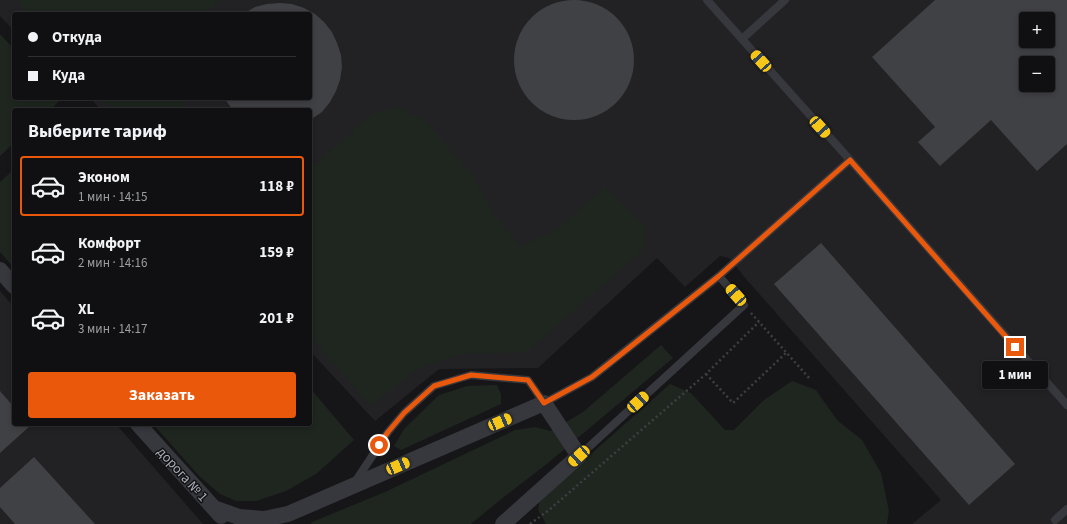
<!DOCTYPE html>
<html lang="ru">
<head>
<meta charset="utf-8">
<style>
  body { margin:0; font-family:"Source Sans 3",sans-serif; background:#1e1e20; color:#f1f3f6; height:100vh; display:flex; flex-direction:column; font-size:15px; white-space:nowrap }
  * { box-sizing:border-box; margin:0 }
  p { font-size:13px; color:#9c9d9f }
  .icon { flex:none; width:22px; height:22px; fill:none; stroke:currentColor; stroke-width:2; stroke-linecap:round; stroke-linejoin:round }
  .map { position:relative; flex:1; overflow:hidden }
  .panel { position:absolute; left:12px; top:108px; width:300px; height:318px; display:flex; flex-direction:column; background:#101012; border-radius:4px; box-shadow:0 2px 6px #0003,0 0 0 1px #303032 }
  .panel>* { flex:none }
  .banner { position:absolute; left:12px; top:12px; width:300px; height:88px; border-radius:4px; box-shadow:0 2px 6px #0003,0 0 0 1px #303032; display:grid; align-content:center; height:88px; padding:0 16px; background:#101012 }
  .controls { position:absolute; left:1019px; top:12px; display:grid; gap:8px }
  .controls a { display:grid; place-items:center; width:36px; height:36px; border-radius:4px; background:#101012; box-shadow:0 2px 6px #0003,0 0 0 1px #303032; font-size:20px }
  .end { position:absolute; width:18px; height:18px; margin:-9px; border:5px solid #ea580c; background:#fff; box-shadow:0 0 0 2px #fff }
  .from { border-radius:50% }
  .bubble { position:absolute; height:28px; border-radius:4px; background:#101012; box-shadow:0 2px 6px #0003,0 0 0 1px #303032; font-size:13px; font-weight:700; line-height:28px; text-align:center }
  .car { position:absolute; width:12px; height:24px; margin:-12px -6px; border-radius:5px; box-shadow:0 0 3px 1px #0007; background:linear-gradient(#f5c518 24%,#345 0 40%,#f5c518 0 76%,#345 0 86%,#f5c518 0) }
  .banner b { display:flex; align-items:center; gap:14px; height:38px; font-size:15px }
  .banner b+b { border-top:1px solid #303032 }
  .banner i { width:10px; height:10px; background:#f1f3f6 }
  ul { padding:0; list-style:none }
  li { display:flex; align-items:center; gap:12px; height:60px; margin:0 8px 6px; padding:0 8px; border:2px solid transparent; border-radius:4px }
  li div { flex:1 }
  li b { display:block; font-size:15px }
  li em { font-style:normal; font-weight:700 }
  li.selected { border-color:#ea580c }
  li>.icon { width:36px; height:36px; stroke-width:1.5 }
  h2 { padding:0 16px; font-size:18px; line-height:48px }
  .action { display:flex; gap:8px; margin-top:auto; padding:8px 16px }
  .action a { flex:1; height:46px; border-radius:4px; background:#ea580c; color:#fff; font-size:16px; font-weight:700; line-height:46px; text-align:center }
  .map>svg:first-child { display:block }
  .built { fill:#222225; fill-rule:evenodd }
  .green { fill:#1e261f }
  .building { fill:#404145; fill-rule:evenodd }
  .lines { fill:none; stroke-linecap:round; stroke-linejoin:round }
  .path { stroke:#3d3f44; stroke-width:2.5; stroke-dasharray:2 3; stroke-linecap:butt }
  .lane { stroke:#37383d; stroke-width:8 }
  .street { stroke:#37383d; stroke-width:16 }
  .route { stroke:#ea580c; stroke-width:5 }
  .labels { text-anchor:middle; stroke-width:3; stroke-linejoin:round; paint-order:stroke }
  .street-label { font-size:14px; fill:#a8adb8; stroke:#111113 }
</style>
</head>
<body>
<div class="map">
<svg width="1067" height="524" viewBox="0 0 1067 524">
  <rect width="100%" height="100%" fill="#161618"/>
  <path class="built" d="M0 0H1067V524H912L941 500 747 280 733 263 729 258 720 256 685 287 657 258 538 368 439 369 375 421 310 351V110H101L90 98H310V14H14V31L0 16ZM1026 19H1048V41H1026ZM1026 63H1048V85H1026Z
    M0 291 14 307V424H116L203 524H0Z"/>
  <path class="green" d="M17 0H221L205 14H29Z
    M0 34 14 49V98H60L61 99 50 110H14V143L0 156Z
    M102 98H184V110H113Z
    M398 107 427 122 473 176 497 219 521 246 556 230 605 187 645 226 644 249 526 352 460 354 419 368 371 406 310 336V169L373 113Z
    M14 169V268L0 252V182Z
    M661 345 673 358 548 463 505 496 471 524H311L312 522 385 492 515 430 535 427 551 431 583 412Z
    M792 381 816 390 837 420 862 440 881 473 889 511 887 524H546L538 510 540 499 670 384 691 393 725 430H734L764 400Z
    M497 385 501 394V404L401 450 394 446 404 429 439 395 467 386Z
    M310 388 354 440 316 474 286 491 256 501H236L220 494 199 476 153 424H310Z"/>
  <path class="building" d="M935 0H1067V144L1037 171 991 120 940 166 918 142 935 127 872 57ZM1026 19H1048V41H1026ZM1026 63H1048V85H1026Z
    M514 60a60 60 0 1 1 120 0a60 60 0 1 1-120 0Z
    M280 3 292 4 304 8 315 14 324 22 332 32 337 43 341 55 342 67 340 80 336 91 330 102 322 112 310 120V110H233L224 98H310V14H243L255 7 267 4Z
    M821 243 1015 464 969 505 774 284Z
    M0 391 14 407V424H29L31 425 0 453Z
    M34 457 95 524H15L0 507V488Z"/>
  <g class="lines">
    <path class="path" d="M751 313 810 379
      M706 374 733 403 786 353
      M530 524 549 510 706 374 759 322"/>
    <path class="lane" d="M707 0 850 160 719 276
      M742 39 785 0
      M850 160 1067 405
      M355 482 388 432 404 413 434 386 471 375 528 380 544 403 592 377 719 276 744 305 579 456
      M1055 520 1067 509"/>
    <path class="street" d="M0 270 14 286
      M138 424 221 516
      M214 508 239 517 264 519 288 514 544 403 579 456 503 524"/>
  </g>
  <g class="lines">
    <path class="route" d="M379 445 388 432 404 413 434 386 471 375 528 380 544 403 592 377 615 359 719 276 850 160 1015 347"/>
  </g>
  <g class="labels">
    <g class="street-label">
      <text transform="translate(183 474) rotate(48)" y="5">дорога № 1</text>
    </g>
  </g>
</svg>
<div class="controls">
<a>+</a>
<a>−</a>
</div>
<i class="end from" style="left:379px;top:445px"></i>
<i class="end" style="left:1015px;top:347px"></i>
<div class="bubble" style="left:982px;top:361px;width:66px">1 мин</div>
<i class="car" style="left:761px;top:61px;rotate:318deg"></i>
<i class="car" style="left:820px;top:127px;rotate:138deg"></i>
<i class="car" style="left:736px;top:295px;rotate:319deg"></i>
<i class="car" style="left:638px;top:402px;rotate:48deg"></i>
<i class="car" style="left:500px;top:422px;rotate:67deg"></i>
<i class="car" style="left:579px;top:456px;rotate:228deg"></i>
<i class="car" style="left:398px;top:466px;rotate:67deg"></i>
<div class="banner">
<b><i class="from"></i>Откуда</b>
<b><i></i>Куда</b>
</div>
<section class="panel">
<h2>Выберите тариф</h2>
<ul>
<li class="selected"><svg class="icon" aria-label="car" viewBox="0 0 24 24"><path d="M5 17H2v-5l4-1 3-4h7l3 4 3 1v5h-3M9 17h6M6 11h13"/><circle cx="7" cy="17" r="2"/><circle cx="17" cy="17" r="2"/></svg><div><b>Эконом</b><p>1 мин · 14:15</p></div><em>118 ₽</em></li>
<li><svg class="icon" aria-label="car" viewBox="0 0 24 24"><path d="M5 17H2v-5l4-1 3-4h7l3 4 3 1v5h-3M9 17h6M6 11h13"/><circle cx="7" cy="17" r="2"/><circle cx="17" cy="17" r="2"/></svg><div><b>Комфорт</b><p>2 мин · 14:16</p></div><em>159 ₽</em></li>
<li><svg class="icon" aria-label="car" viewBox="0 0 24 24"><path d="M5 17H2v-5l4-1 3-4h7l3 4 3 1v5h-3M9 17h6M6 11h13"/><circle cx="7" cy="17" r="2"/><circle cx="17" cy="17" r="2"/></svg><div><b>XL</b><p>3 мин · 14:17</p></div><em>201 ₽</em></li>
</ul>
<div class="action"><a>Заказать</a></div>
</section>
</div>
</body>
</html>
